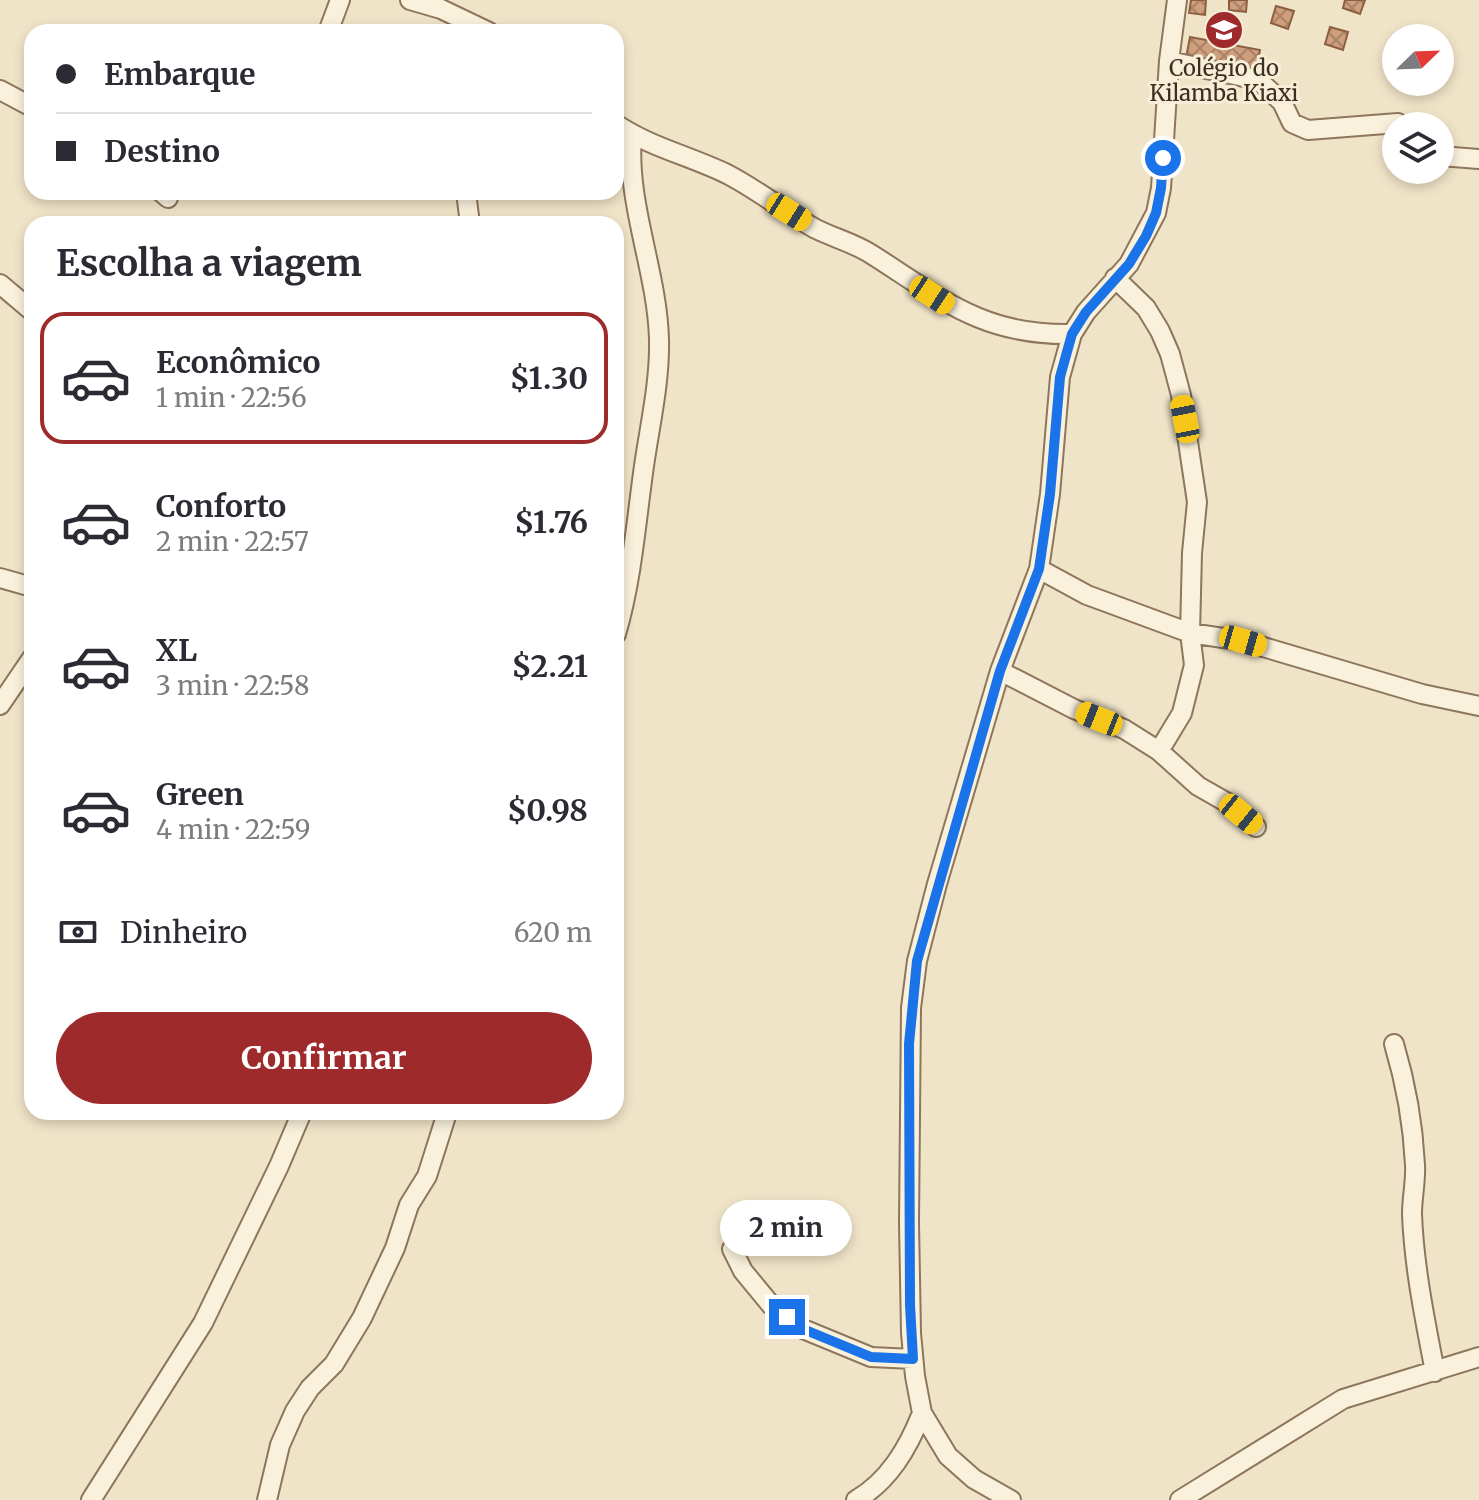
<!DOCTYPE html>
<html lang="pt">
<head>
<meta charset="utf-8">
<style>
  body { margin:0; font-family:Merriweather,serif; background:#f2f2f3; color:#2b2b33; height:100vh; display:flex; flex-direction:column; font-size:30px; white-space:nowrap }
  * { box-sizing:border-box; margin:0 }
  p { font-size:26px; color:#7c7c81 }
  .icon { flex:none; width:44px; height:44px; fill:none; stroke:currentColor; stroke-width:2; stroke-linecap:round; stroke-linejoin:round }
  .map { position:relative; flex:1; overflow:hidden }
  .details { position:absolute; left:24px; top:216px; width:600px; height:904px; display:flex; flex-direction:column; background:#fff; border-radius:24px; box-shadow:0 4px 12px #0003 }
  .details>* { flex:none }
  .guide { position:absolute; left:24px; top:24px; width:600px; height:176px; border-radius:24px; box-shadow:0 4px 12px #0003; display:grid; align-content:center; height:176px; padding:0 32px; background:#fff }
  .needle { width:52px; rotate:67deg }
  .controls { position:absolute; left:1382px; top:24px; display:grid; gap:16px }
  .controls a { display:grid; place-items:center; width:72px; height:72px; border-radius:50%; background:#fff; box-shadow:0 4px 12px #0003; font-size:40px }
  .end { position:absolute; width:36px; height:36px; margin:-18px; border:10px solid #1a73e8; background:#fff; box-shadow:0 0 0 4px #fff }
  .from { border-radius:50% }
  .bubble { position:absolute; height:56px; border-radius:28px; background:#fff; box-shadow:0 4px 12px #0003; font-size:26px; font-weight:700; line-height:56px; text-align:center }
  .car { position:absolute; width:24px; height:48px; margin:-24px -12px; border-radius:10px; box-shadow:0 0 6px 2px #0007; background:linear-gradient(#f5c518 24%,#345 0 40%,#f5c518 0 76%,#345 0 86%,#f5c518 0) }
  .guide b { display:flex; align-items:center; gap:28px; height:76px; font-size:30px }
  .guide b+b { border-top:2px solid #e1e1e2 }
  .guide i { width:20px; height:20px; background:#2b2b33 }
  ul { padding:0; list-style:none }
  li { display:flex; align-items:center; gap:24px; height:132px; margin:0 16px 12px; padding:0 16px; border:4px solid transparent; border-radius:24px }
  li div { flex:1 }
  li b { display:block; font-size:30px }
  li em { font-style:normal; font-weight:700 }
  li.selected { border-color:#9e2a2b }
  li>.icon { width:72px; height:72px; stroke-width:1.5 }
  h2 { padding:0 32px; font-size:36px; line-height:96px }
  .pay { display:flex; align-items:center; gap:20px; height:88px; padding:0 32px; font-size:30px }
  .pay p { margin-inline-start:auto }
  .primary-button { display:flex; gap:16px; margin-top:auto; padding:16px 32px }
  .primary-button a { flex:1; height:92px; border-radius:48px; background:#9e2a2b; color:#fff; font-size:32px; font-weight:700; line-height:92px; text-align:center }
  .map>svg:first-child { display:block }
  .building { fill:url(#building-cross-hatch); stroke:#8d5f41; stroke-width:2 }
  .lines { fill:none; stroke-linecap:round; stroke-linejoin:round }
  .minor-casing { stroke:#8d765c; stroke-width:22 }
  .minor { stroke:#faf1dc; stroke-width:18 }
  .route { stroke:#1a73e8; stroke-width:10 }
  .labels { text-anchor:middle; stroke-width:6; stroke-linejoin:round; paint-order:stroke }
  .poi-label { font-size:22px; fill:#3d2e20; stroke:#f7eed8 }
</style>
</head>
<body>
<div class="map">
<svg width="1479" height="1500" viewBox="0 0 1479 1500">
  <defs>
    <pattern id="building-cross-hatch" width="8" height="8" patternUnits="userSpaceOnUse" patternTransform="scale(2)"><rect width="8" height="8" fill="#cf9f7d"/><path d="M0 0l8 8M0 8l8-8" fill="none" stroke="#a98266"/></pattern>
  </defs>
  <rect width="100%" height="100%" fill="#f0e4c8"/>
  <path class="building" d="M1191 0H1206L1205 15 1189 13Z
    M1229 0H1247L1246 12 1229 10Z
    M1345 0H1365L1360 14 1343 8Z
    M1276 6 1294 11 1288 29 1271 23Z
    M1330 27 1348 32 1343 50 1325 44Z
    M1190 37 1260 50 1256 71 1186 58Z"/>
  <g class="lines">
    <g class="minor-casing">
      <path id="minor" d="M410 0 441 9 489 32
        M328 32 340 0
        M1169 61 1258 80 1282 102 1292 123 1308 130 1398 123 1402 126
        M0 90 32 107
        M616 124C650 147 690 156 727 174 758 190 785 212 816 229 834 238 854 243 871 254 942 299 983 336 1072 334
        M1440 156 1479 159
        M161 192 168 198
        M466 192 470 224
        M1115 278 1146 308 1160 331 1170 354 1181 395 1197 502 1192 553 1190 633 1194 665 1182 713 1159 751
        M0 284 32 311
        M1039 569 1087 595 1190 633 1243 641 1422 694 1479 706
        M0 578 32 587
        M616 634C632 580 636 522 644 466 650 424 660 382 659 339 657 270 626 204 632 135
        M1000 671 1074 709 1124 729 1159 751 1198 786 1226 802 1256 827
        M0 705 32 658
        M1394 1044C1406 1084 1413 1123 1415 1165 1416 1181 1412 1197 1412 1214 1414 1267 1425 1320 1435 1372
        M732 1249 743 1271 771 1305 803 1329 871 1357 913 1359
        M91 1500 203 1323 279 1166 302 1112
        M267 1500 280 1445 295 1411 310 1388 334 1364 362 1318 395 1248 409 1205 427 1176 447 1113
        M856 1500C889 1481 908 1448 922 1413
        M1011 1500 974 1479 948 1456 922 1413 915 1376 911 1333 909 1223 911 1008 917 961 937 884 1000 671 1039 569 1050 494 1060 377 1072 334 1086 312 1129 264 1156 213 1161 188 1169 61 1177 0
        M1180 1500 1343 1399 1479 1357"/>
    </g>
    <use href="#minor" class="minor"/>
  </g>
  <g class="lines">
    <path class="route" d="M787 1317 803 1329 871 1357 913 1359 910 1305 909 1044 917 961 1000 671 1039 569 1050 494 1060 377 1072 334 1086 312 1129 264 1146 236 1156 213 1161 188 1163 158"/>
  </g>
  <defs>
    <g id="school-disc" transform="scale(2)"><circle r="9.5" fill="#9e2a2b" stroke="#f7eed8"/><path d="M0-5L7-2L0 1L-7-2ZM-4 1L0 2.5L4 1V4Q0 6-4 4Z" fill="#fff"/></g>
  </defs>
  <g fill-rule="evenodd">
    <use href="#school-disc" x="1224" y="30"/>
  </g>
  <g class="labels">
    <g class="poi-label">
      <text x="1224" y="76">Colégio do<tspan x="1224" dy="25">Kilamba Kiaxi</tspan></text>
    </g>
  </g>
</svg>
<div class="controls">
<a><svg class="needle" viewBox="-14 -14 28 28"><path d="M0-13l5 13h-10z" fill="#e53935"/><path d="M0 13l5-13h-10z" fill="#7c7c81"/></svg></a>
<a><svg class="icon" aria-label="layers" viewBox="0 0 24 24"><path d="M12 4l9 5-9 5-9-5zM3 14l9 5 9-5"/></svg></a>
</div>
<i class="end from" style="left:1163px;top:158px"></i>
<i class="end" style="left:787px;top:1317px"></i>
<div class="bubble" style="left:720px;top:1200px;width:132px">2 min</div>
<i class="car" style="left:789px;top:212px;rotate:122deg"></i>
<i class="car" style="left:932px;top:295px;rotate:123deg"></i>
<i class="car" style="left:1185px;top:419px;rotate:349deg"></i>
<i class="car" style="left:1243px;top:641px;rotate:106deg"></i>
<i class="car" style="left:1099px;top:719px;rotate:292deg"></i>
<i class="car" style="left:1241px;top:814px;rotate:129deg"></i>
<div class="guide">
<b><i class="from"></i>Embarque</b>
<b><i></i>Destino</b>
</div>
<section class="details">
<h2>Escolha a viagem</h2>
<ul>
<li class="selected"><svg class="icon" aria-label="car" viewBox="0 0 24 24"><path d="M5 17H2v-5l4-1 3-4h7l3 4 3 1v5h-3M9 17h6M6 11h13"/><circle cx="7" cy="17" r="2"/><circle cx="17" cy="17" r="2"/></svg><div><b>Econômico</b><p>1 min · 22:56</p></div><em>$1.30</em></li>
<li><svg class="icon" aria-label="car" viewBox="0 0 24 24"><path d="M5 17H2v-5l4-1 3-4h7l3 4 3 1v5h-3M9 17h6M6 11h13"/><circle cx="7" cy="17" r="2"/><circle cx="17" cy="17" r="2"/></svg><div><b>Conforto</b><p>2 min · 22:57</p></div><em>$1.76</em></li>
<li><svg class="icon" aria-label="car" viewBox="0 0 24 24"><path d="M5 17H2v-5l4-1 3-4h7l3 4 3 1v5h-3M9 17h6M6 11h13"/><circle cx="7" cy="17" r="2"/><circle cx="17" cy="17" r="2"/></svg><div><b>XL</b><p>3 min · 22:58</p></div><em>$2.21</em></li>
<li><svg class="icon" aria-label="car" viewBox="0 0 24 24"><path d="M5 17H2v-5l4-1 3-4h7l3 4 3 1v5h-3M9 17h6M6 11h13"/><circle cx="7" cy="17" r="2"/><circle cx="17" cy="17" r="2"/></svg><div><b>Green</b><p>4 min · 22:59</p></div><em>$0.98</em></li>
</ul>
<div class="pay"><svg class="icon" aria-label="cash" viewBox="0 0 24 24"><path d="M3 7h18v10H3z"/><circle cx="12" cy="12" r="2"/></svg>Dinheiro<p>620 m</p></div>
<div class="primary-button"><a>Confirmar</a></div>
</section>
</div>
</body>
</html>
